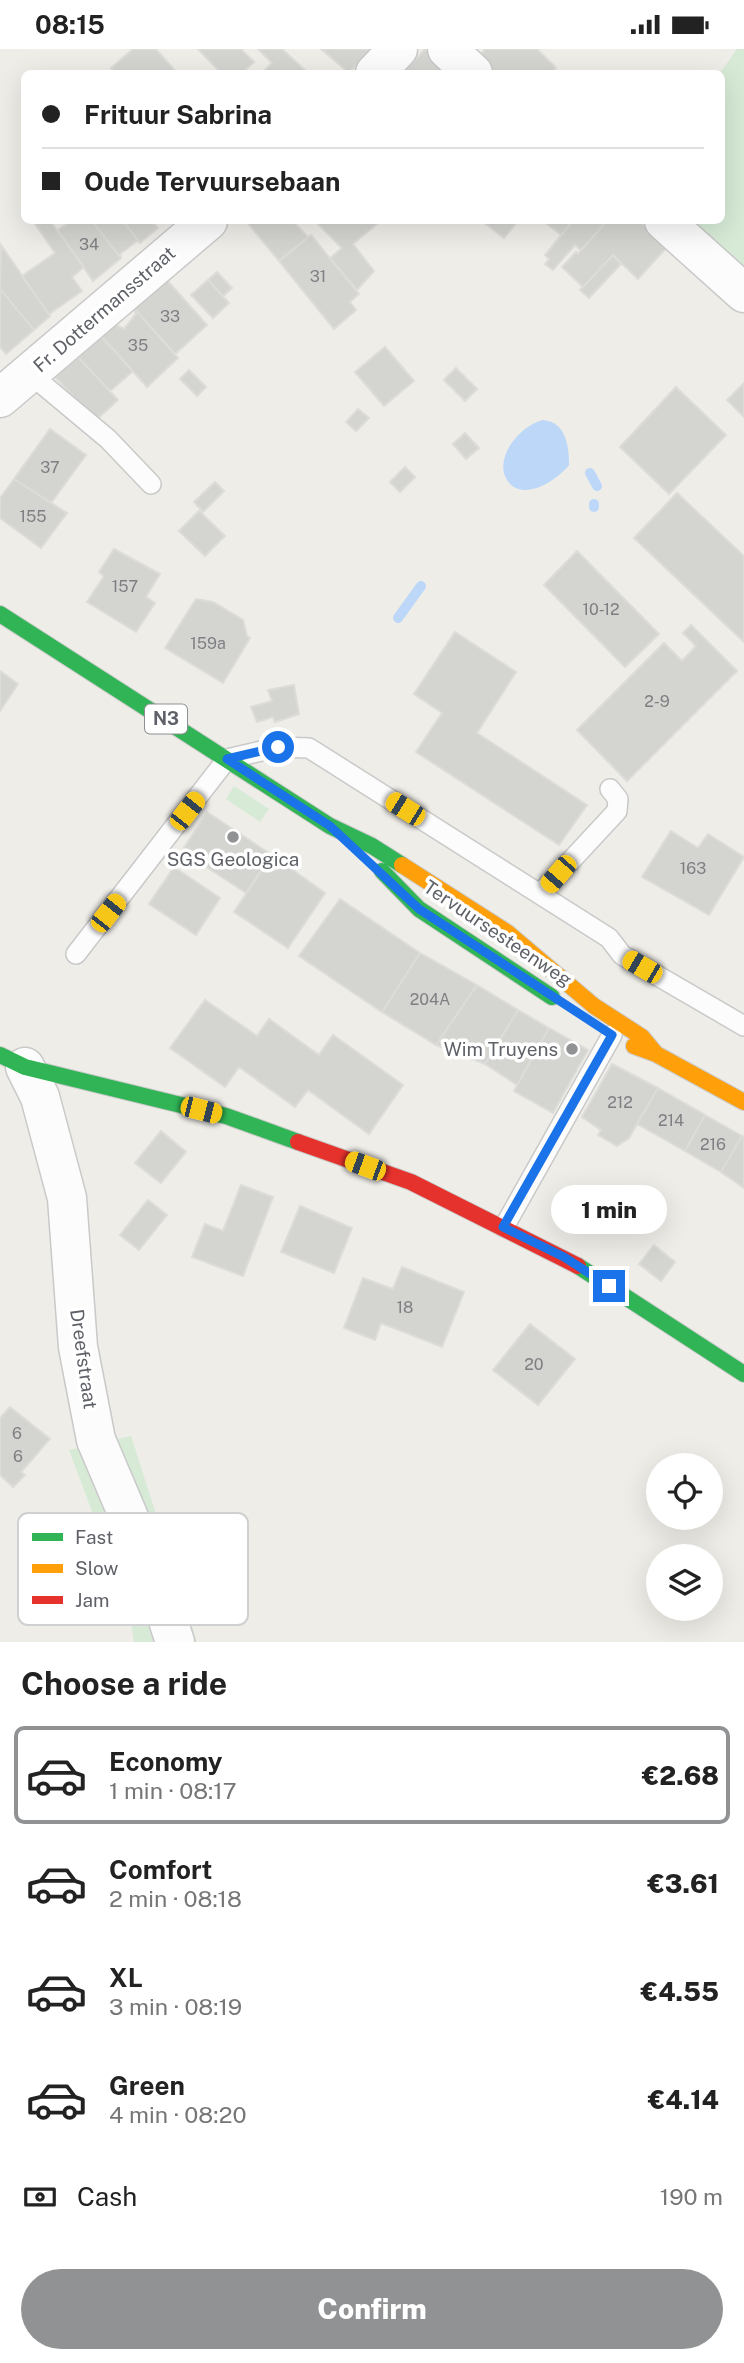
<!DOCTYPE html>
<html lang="en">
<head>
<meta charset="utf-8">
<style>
  body { margin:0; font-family:"Public Sans",sans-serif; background:#f2f2f2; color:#222; height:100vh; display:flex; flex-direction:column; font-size:26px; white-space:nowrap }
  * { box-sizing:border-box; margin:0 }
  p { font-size:23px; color:#767676 }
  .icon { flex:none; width:38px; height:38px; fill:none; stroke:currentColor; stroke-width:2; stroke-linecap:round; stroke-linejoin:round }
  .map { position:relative; height:1593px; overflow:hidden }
  .sheet { display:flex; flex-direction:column; background:#fff; flex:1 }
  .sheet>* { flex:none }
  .banner { position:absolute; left:21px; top:21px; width:704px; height:154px; border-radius:10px; box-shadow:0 7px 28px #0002; display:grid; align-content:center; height:154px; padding:0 21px; background:#fff }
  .buttons { position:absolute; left:646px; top:1404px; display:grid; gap:14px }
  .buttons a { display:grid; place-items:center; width:77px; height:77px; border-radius:50%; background:#fff; box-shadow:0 7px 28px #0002; font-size:35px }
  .end { position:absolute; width:32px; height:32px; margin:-16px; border:9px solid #1a73e8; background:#fff; box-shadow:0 0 0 4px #fff }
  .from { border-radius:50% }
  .bubble { position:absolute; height:49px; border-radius:24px; background:#fff; box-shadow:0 7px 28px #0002; font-size:23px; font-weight:800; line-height:49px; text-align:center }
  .car { position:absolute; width:21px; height:42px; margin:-21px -10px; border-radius:9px; box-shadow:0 0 5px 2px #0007; background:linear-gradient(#f5c518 24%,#345 0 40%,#f5c518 0 76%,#345 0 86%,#f5c518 0) }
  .banner b { display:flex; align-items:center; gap:24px; height:66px; font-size:26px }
  .banner b+b { border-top:2px solid #e0e0e0 }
  .banner i { width:18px; height:18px; background:#222 }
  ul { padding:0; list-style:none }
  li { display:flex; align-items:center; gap:21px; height:98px; margin:0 14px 10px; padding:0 7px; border:4px solid transparent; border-radius:10px }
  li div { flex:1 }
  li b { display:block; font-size:26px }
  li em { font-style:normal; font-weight:800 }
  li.active { border-color:#909294 }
  li>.icon { width:63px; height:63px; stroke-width:1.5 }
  h2 { padding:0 21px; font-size:32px; line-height:84px }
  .pay { display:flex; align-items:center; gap:18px; height:77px; padding:0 21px; font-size:26px }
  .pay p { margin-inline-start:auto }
  .button { display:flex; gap:14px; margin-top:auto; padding:14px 21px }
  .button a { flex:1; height:80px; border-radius:42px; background:#909294; color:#fff; font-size:28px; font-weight:800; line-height:80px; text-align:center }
  .status { display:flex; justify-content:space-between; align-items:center; height:49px; padding:0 35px; background:#fff; direction:ltr }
  .status svg { height:19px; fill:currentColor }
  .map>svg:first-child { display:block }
  .green { fill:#d6ead6 }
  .water { fill:#bdd7f8 }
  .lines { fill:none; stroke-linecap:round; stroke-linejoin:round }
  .stream { stroke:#bdd7f8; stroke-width:10 }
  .building { fill:#d4d4d1; stroke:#dddcd8; stroke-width:2 }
  .lane-casing { stroke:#cac9c9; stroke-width:22 }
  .street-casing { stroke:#cac9c9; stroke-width:41 }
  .fast-casing { stroke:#cacbca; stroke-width:18 }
  .slow-casing { stroke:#cacbca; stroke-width:18 }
  .jam-casing { stroke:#cacbca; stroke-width:18 }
  .lane { stroke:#fcfcfc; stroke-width:19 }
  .street { stroke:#fcfcfc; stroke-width:38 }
  .fast { stroke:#30b455; stroke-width:16 }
  .slow { stroke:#ff9f0a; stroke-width:16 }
  .jam { stroke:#e5322d; stroke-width:16 }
  .route { stroke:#1a73e8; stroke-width:9 }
  .poi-dot { fill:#909294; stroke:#fff; stroke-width:2.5 }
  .labels { text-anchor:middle; stroke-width:7; stroke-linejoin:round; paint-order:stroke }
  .number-label { font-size:16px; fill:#7d7f82 }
  .shield { fill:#fff; stroke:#8e9095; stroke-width:2 }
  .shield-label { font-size:18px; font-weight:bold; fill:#5e6167 }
  .street-label { font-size:19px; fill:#5e6167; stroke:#fff }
  .poi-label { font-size:19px; fill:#5e6167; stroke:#fff }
  .key { fill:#fff; stroke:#cfd0d1; stroke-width:2 }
  .key-label { font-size:19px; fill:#5e6167 }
</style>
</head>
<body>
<div class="status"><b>08:15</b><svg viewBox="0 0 49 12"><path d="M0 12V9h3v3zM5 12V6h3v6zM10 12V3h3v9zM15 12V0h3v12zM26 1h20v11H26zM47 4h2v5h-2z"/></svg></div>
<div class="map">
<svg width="744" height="1593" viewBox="0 0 744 1593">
  <rect width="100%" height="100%" fill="#eeede8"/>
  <path class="green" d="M737 0H744V227L685 172H721L720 24Z
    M234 737 269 760 260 773 226 750Z
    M131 1387 197 1593H134L129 1561 69 1401Z"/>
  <path class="water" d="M543 371C566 373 569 397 569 416 558 430 523 455 507 431 493 408 521 376 543 371Z"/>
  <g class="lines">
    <path class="stream" d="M590 424 597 437
      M594 458V455
      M398 569 421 537"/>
  </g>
  <path class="building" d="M133 0H156L177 24H116L111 19Z
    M198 0H241L254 13 242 24H221Z
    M258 0H282L308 24H262L272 14Z
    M321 0H372L349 24Z
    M425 0 452 24H403Z
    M485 0H537L556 19 551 24H492L476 11Z
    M33 172H50L84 218 72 228 82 242 49 265 22 227 55 204Z
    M71 172H92L121 209 93 232 58 181Z
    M92 172H123L140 194 137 192 120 205 121 209Z
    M123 172H152L158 179 140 194Z
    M246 172H293L308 188 279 212Z
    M315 172H374L377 175 353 195 374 222 357 241 330 209 342 199Z
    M482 172H518L504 189Z
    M543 172H573L561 186Z
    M573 172H607L581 201 575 196 553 221 545 215 549 210 545 206Z
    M607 172H639L668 197 638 230 613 206 583 238 562 218 576 203 578 205Z
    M311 186 359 245 350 253 356 261 334 280 279 212Z
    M1 196 50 267 34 281 0 240Z
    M613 206 621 215 589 249 580 241Z
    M217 223 232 239 223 247 208 231Z
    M165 229 207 276 175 305 133 258Z
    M208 231 229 254 213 269 191 246Z
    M0 240 34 281 6 305 0 298Z
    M133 258 178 309 147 338 101 287 114 275 124 280 127 276 136 265Z
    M101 287 133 322 110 342 78 308Z
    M385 298 414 332 384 357 355 323Z
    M78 308 118 351 96 371 55 328Z
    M456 319 477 340 465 352 444 331Z
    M189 321 206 338 197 347 180 330Z
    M744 334V368L727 351Z
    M676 338 726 386 669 445 620 398Z
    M358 360 369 369 356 382 346 373Z
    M50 380 86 406 51 454 14 430Z
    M465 384 479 399 466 410 453 395Z
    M405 418 415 428 400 443 390 433Z
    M14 430 67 464 41 499 0 469V449Z
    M215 433 224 442 203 463 194 453Z
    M677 444 744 507V593L634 489Z
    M199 462 225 487 205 507 179 482Z
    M114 500 160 525 146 548 155 554 136 583 87 553 104 527 99 523Z
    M577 502 659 585 625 618 544 536Z
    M196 550 213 553 243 571 247 587 250 589 223 634 165 599Z
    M691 576 737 622 627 732 577 681 664 594 682 612 696 597 683 584Z
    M455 583 516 623 477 684 587 756 559 796 416 703 442 664 414 645Z
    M0 622 18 635 0 662Z
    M294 636 299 665 275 673 273 668 257 673 251 658 272 652 268 641Z
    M207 763 272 806 246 844 182 802Z
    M671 782 698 799 708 785 744 808 709 866 642 828Z
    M272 806 325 844 288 899 234 863Z
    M174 818 220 849 196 886 149 855Z
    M340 850 420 904 382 963 299 907Z
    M420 904 477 936 436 996 382 963Z
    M477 936 518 961 485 1015 436 996Z
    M205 951 257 987 269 970 319 1006 333 986 403 1036 369 1085 308 1041 295 1058 239 1018 225 1038 170 999Z
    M518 961 549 979 517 1036 485 1015Z
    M549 979 588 1001 553 1064 514 1042Z
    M612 1015 658 1039 629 1089 617 1097 598 1086 601 1081 582 1068Z
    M658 1039 705 1066 685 1102 637 1075Z
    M705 1066 742 1087 721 1123 685 1102Z
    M161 1082 186 1103 161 1134 135 1114Z
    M742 1087 744 1088V1139L721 1123Z
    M241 1136 273 1148 243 1227 192 1208 205 1175 223 1182Z
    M148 1151 167 1166 139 1201 120 1186Z
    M300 1157 352 1179 334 1224 281 1203Z
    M654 1196 675 1213 661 1232 639 1215Z
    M402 1218 464 1243 442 1298 381 1274 375 1291 344 1279 363 1229 393 1240Z
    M530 1275 575 1310 538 1356 493 1321Z
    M10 1358 50 1390 21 1423 25 1426 13 1438 0 1426V1369Z"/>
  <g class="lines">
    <g class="lane-casing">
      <path id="lane" d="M29 324 108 390 151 435
        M540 845 617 762 618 750 610 740
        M76 905 227 710 278 698 309 699 609 889 622 906 744 977
        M504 1178 612 986"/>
    </g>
    <g class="street-casing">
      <path id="street" d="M447 0 473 24
        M375 24 398 0
        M664 172 744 244
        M0 349 208 172
        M25 1018 40 1048 67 1149 78 1298 96 1391 153 1525 175 1593"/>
    </g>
    <g class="fast-casing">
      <path id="fast" d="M0 565 330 777 372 797 402 816
        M382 822 419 860 552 948
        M0 1006 25 1018 226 1067 298 1093
        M578 1217 744 1325"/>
    </g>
    <g class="slow-casing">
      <path id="slow" d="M402 816 508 884 594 957 642 988 656 1005
        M634 997 656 1005 744 1053"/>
    </g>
    <g class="jam-casing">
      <path id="jam" d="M298 1093 411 1133 578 1217"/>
    </g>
    <use href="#lane" class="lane"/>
    <use href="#street" class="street"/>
    <use href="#fast" class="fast"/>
    <use href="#slow" class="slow"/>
    <use href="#jam" class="jam"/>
  </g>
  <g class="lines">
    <path class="route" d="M278 698 227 710 330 777 419 860 612 986 503 1178 564 1208 609 1237"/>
  </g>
  <g class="poi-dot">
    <circle cx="233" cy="788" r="7"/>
    <circle cx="572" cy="1000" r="7"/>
  </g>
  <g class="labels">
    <g class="number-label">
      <text x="89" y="201">34</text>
      <text x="318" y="233">31</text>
      <text x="170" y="273">33</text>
      <text x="138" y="302">35</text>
      <text x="50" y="424">37</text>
      <text x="33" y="473">155</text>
      <text x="125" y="543">157</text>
      <text x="601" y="566">10-12</text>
      <text x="208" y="600">159a</text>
      <text x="657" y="658">2-9</text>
      <text x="693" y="825">163</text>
      <text x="430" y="956">204A</text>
      <text x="620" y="1059">212</text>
      <text x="671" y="1077">214</text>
      <text x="713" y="1101">216</text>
      <text x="405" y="1264">18</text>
      <text x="534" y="1321">20</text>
      <text x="17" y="1390">6</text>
      <text x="18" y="1413">6</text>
    </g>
    <rect class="shield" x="145" y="655.5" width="42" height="29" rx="5"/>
    <g class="shield-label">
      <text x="166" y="676">N3</text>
    </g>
    <g class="street-label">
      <text transform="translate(104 260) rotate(-41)" y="7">Fr. Dottermansstraat</text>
      <text transform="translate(498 884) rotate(34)" y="7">Tervuursesteenweg</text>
      <text transform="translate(84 1310) rotate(82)" y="7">Dreefstraat</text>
    </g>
    <g class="poi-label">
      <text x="233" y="817">SGS Geologica</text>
      <text x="558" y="1007" text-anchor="end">Wim Truyens</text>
    </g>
  </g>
  <rect x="18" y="1464" width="230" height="112" rx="10" class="key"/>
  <rect x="32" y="1484" width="31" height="8" fill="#30b455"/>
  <rect x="32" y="1515" width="31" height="9" fill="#ff9f0a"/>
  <rect x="32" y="1547" width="31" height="8" fill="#e5322d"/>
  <g class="key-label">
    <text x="75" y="1495">Fast</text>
    <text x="75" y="1526">Slow</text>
    <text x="75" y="1558">Jam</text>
  </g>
</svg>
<div class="buttons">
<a><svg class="icon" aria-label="locate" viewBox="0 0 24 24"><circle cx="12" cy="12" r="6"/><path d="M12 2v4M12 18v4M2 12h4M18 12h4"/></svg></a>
<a><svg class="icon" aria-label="layers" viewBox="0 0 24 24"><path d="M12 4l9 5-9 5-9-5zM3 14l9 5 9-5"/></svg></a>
</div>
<i class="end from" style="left:278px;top:698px"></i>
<i class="end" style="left:609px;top:1237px"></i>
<div class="bubble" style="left:551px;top:1136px;width:116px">1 min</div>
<i class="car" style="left:405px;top:760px;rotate:302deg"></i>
<i class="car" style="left:187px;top:762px;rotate:38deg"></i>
<i class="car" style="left:558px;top:825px;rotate:221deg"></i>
<i class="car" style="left:108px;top:864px;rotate:38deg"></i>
<i class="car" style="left:642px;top:918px;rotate:300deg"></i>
<i class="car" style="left:201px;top:1061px;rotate:104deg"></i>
<i class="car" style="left:365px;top:1117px;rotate:290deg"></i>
<div class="banner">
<b><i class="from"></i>Frituur Sabrina</b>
<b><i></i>Oude Tervuursebaan</b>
</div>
</div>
<section class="sheet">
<h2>Choose a ride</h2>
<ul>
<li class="active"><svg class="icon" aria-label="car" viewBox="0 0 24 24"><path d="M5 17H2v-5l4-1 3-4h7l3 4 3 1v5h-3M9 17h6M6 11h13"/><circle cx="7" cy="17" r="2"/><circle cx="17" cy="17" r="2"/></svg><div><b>Economy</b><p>1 min · 08:17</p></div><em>€2.68</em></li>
<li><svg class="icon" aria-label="car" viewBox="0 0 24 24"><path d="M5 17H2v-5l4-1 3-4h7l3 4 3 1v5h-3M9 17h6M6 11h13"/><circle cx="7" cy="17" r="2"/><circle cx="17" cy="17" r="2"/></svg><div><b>Comfort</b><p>2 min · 08:18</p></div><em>€3.61</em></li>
<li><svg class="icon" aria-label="car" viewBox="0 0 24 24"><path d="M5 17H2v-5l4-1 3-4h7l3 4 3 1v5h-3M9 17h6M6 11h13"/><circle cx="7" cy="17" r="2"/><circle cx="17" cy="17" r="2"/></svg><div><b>XL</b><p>3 min · 08:19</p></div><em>€4.55</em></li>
<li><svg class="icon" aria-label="car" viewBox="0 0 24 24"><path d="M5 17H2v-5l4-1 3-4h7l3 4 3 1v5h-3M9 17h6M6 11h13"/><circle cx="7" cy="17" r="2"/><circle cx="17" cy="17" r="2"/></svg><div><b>Green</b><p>4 min · 08:20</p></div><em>€4.14</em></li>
</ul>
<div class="pay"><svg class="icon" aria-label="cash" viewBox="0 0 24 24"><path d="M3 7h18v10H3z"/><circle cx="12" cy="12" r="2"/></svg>Cash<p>190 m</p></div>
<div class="button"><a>Confirm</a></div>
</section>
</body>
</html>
